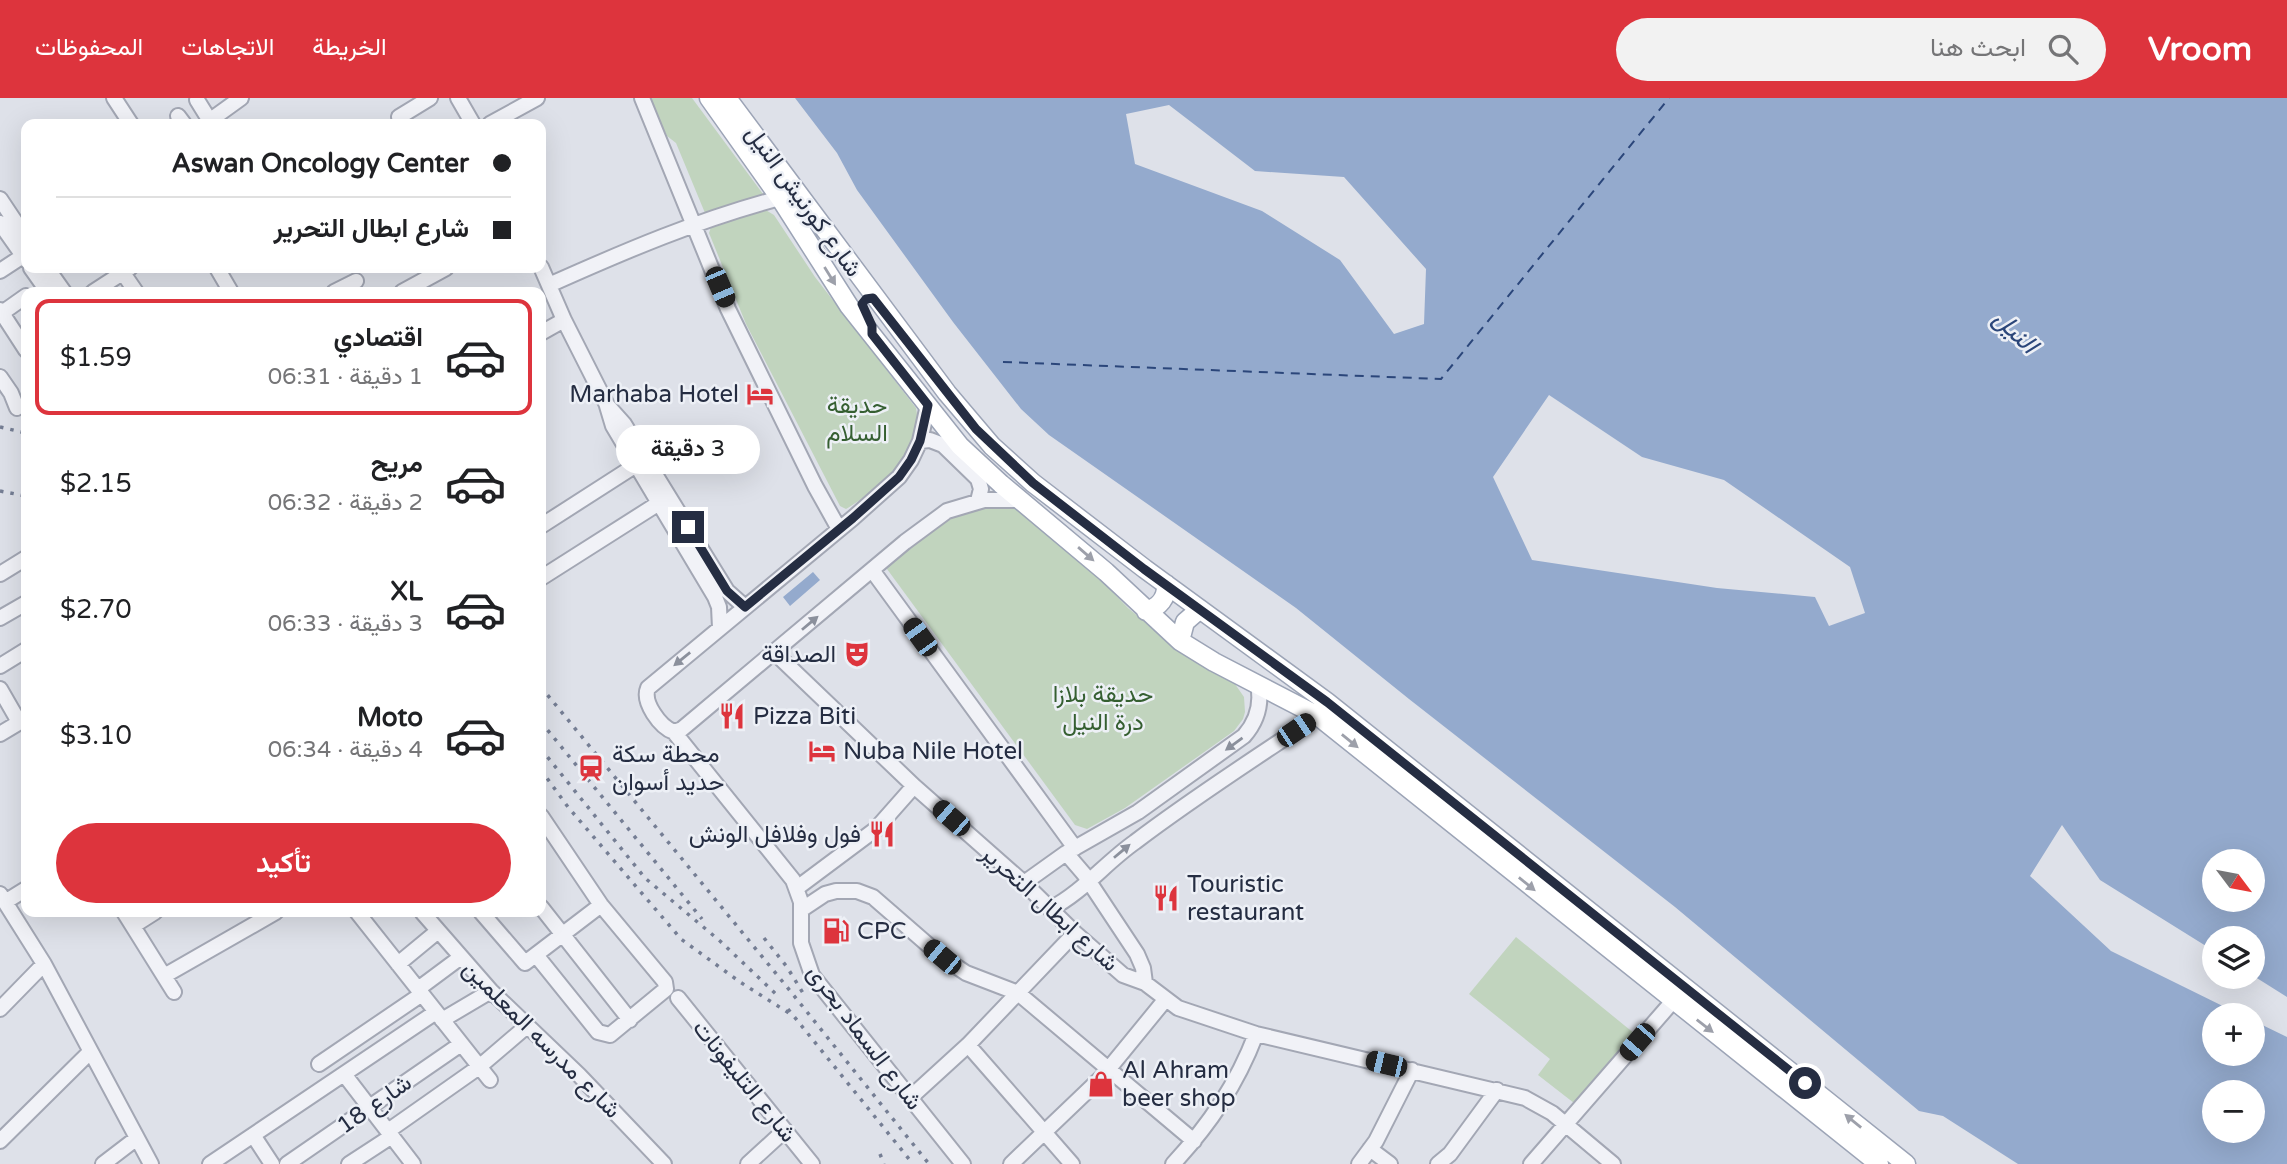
<!DOCTYPE html>
<html lang="ar">
<head>
<meta charset="utf-8">
<style>
  body { margin:0; font-family:"Varela Round",Vazirmatn,sans-serif; background:#f2f2f2; color:#202124; direction:rtl; height:100vh; display:flex; flex-direction:column; font-size:26px; white-space:nowrap }
  * { box-sizing:border-box; margin:0 }
  p { font-size:23px; color:#757577 }
  .icon { flex:none; width:38px; height:38px; fill:none; stroke:currentColor; stroke-width:2; stroke-linecap:round; stroke-linejoin:round }
  .map { position:relative; flex:1; overflow:hidden; direction:ltr }
  .details { position:absolute; left:21px; top:189px; width:525px; height:630px; display:flex; flex-direction:column; background:#fff; border-radius:14px; box-shadow:0 7px 28px #0002; direction:rtl }
  .details>* { flex:none }
  .hud { position:absolute; left:21px; top:21px; width:525px; height:154px; border-radius:14px; box-shadow:0 7px 28px #0002; direction:rtl; display:grid; align-content:center; height:154px; padding:0 35px; background:#fff }
  .needle { width:46px; rotate:122deg }
  .fabs { position:absolute; left:2202px; top:751px; display:grid; gap:14px }
  .fabs a { display:grid; place-items:center; width:63px; height:63px; border-radius:50%; background:#fff; box-shadow:0 7px 28px #0002; font-size:35px }
  .end { position:absolute; width:32px; height:32px; margin:-16px; border:9px solid #252d42; background:#fff; box-shadow:0 0 0 4px #fff }
  .from { border-radius:50% }
  .bubble { position:absolute; height:49px; border-radius:24px; background:#fff; box-shadow:0 7px 28px #0002; font-size:23px; font-weight:600; line-height:49px; text-align:center; direction:rtl }
  .car { position:absolute; width:21px; height:42px; margin:-21px -10px; border-radius:9px; box-shadow:0 0 5px 2px #0007; background:linear-gradient(#222 24%,#8ab4d8 0 40%,#222 0 76%,#8ab4d8 0 86%,#222 0) }
  .hud b { display:flex; align-items:center; gap:24px; height:66px; font-size:26px }
  .hud b+b { border-top:2px solid #e0e0e0 }
  .hud i { width:18px; height:18px; background:#202124 }
  ul { padding:12px 0 0; list-style:none }
  li { display:flex; align-items:center; gap:21px; height:116px; margin:0 14px 10px; padding:0 21px; border:4px solid transparent; border-radius:14px }
  li div { flex:1 }
  li b { display:block; font-size:26px }
  li em { font-style:normal; font-weight:600 }
  li.current { border-color:#dd343d }
  li>.icon { width:63px; height:63px; stroke-width:1.5 }
  .button { display:flex; gap:14px; margin-top:auto; padding:14px 35px }
  .button a { flex:1; height:80px; border-radius:42px; background:#dd343d; color:#fff; font-size:28px; font-weight:600; line-height:80px; text-align:center }
  header { display:flex; align-items:center; gap:42px; box-sizing:border-box; height:98px; padding:0 35px; background:#dd343d; color:#fff }
  header strong { font-size:33px }
  nav { display:flex; gap:38px; margin-inline-start:auto; font-size:24px }
  .search { width:490px; height:63px; background:#f2f2f2; display:flex; align-items:center; gap:18px; box-sizing:border-box; padding:0 24px; border-radius:38px; color:#757577; font-size:26px }
  .map>svg:first-child { display:block }
  .green { fill:#c1d4be }
  .water { fill:#94aacd; fill-rule:evenodd }
  .lines { fill:none; stroke-linecap:round; stroke-linejoin:round }
  .ferry { stroke:#2b467a; stroke-width:2; stroke-dasharray:9 7; stroke-linecap:butt }
  .minor-casing { stroke:#a3a7b4; stroke-width:18 }
  .major-casing { stroke:#9ca4b6; stroke-width:21 }
  .minor { stroke:#f1f2f7; stroke-width:14 }
  .major { stroke:#fff; stroke-width:18 }
  .rail { stroke:#757e94; stroke-width:3.5; stroke-dasharray:3.5 7; stroke-linecap:butt }
  .oneway { fill:#9da0aa }
  .oneway2 { fill:#8b909c }
  .route { stroke:#252d42; stroke-width:9 }
  .labels { text-anchor:middle; stroke-width:5; stroke-linejoin:round; paint-order:stroke }
  .street-label { font-size:24px; fill:#252d42; stroke:#edf0f6 }
  .poi-label { font-size:24px; fill:#252d42; stroke:#edf0f6; text-anchor:start }
  .park-label { font-size:24px; fill:#355f31; stroke:#edf0f6 }
  .water-label { font-size:26px; font-style:italic; fill:#2b467a; stroke:#edf0f6 }
</style>
</head>
<body>
<header>
<strong>Vroom</strong>
<div class="search"><svg class="icon" aria-label="search" viewBox="0 0 24 24"><circle cx="10" cy="10" r="6"/><path d="M15 15l6 6"/></svg>ابحث هنا</div>
<nav><a>الخريطة</a><a>الاتجاهات</a><a>المحفوظات</a></nav>
</header>
<div class="map">
<svg width="2287" height="1066" viewBox="0 0 2287 1066">
  <rect width="100%" height="100%" fill="#dee1e9"/>
  <path class="green" d="M649 0H692L763 96 705 115 676 45 667 38Z
    M764 111 774 117 815 179 916 310C920 327 912 353 901 366 892 378 859 404 846 411L840 408 746 226 709 135 712 126Z
    M1007 406 1014 407 1086 466 1128 510 1163 539 1235 586 1244 599 1245 614 1243 621 1234 633 1125 710 1087 731 1075 727 887 471V467L939 423 962 413Z
    M1516 839 1635 936 1574 1005 1538 977 1550 961 1469 896Z"/>
  <path class="water" d="M795 0H2287V899L2252 877V840H2214V853L2100 782 2062 727 2030 778 2111 853 2241 917H2214V956H2252V922L2287 939V1066H2018L1943 1018 1919 1013 1675 809 1409 601 1296 510 1049 337 1021 311 953 224 857 92 837 55ZM1169 7 1255 73 1344 79 1426 171 1424 226 1394 236 1340 162 1262 113 1135 66 1126 16ZM1549 297 1642 359 1724 382 1850 469 1865 515 1829 528 1815 499 1717 490 1532 462 1493 379ZM2214 763H2252V802H2214ZM2214 994H2252V1032H2214Z
    M813 474 820 482 790 508 783 499Z"/>
  <g class="lines">
    <path class="ferry" d="M1003 264 1441 281 1669 0"/>
    <g class="minor-casing">
      <path id="minor" d="M114 0 131 26
        M458 0 473 26
        M642 0 728 211 815 388 839 431
        M197 2 210 23
        M178 18 184 26
        M399 19 430 0
        M205 26 241 0
        M490 26 537 0
        M0 101 26 140
        M0 125 26 162
        M541 169 564 222 607 307 624 326 727 493 745 509
        M31 170 48 194
        M47 170 64 194
        M217 170 231 194
        M0 173 26 156
        M123 175 136 194
        M549 187C625 153 700 121 780 100
        M93 194 130 170
        M334 194 356 183
        M402 194 446 170
        M0 212 26 252
        M2 215 26 198
        M541 235 564 222
        M0 279 11 295 17 310
        M928 307 920 343 911 362 899 379 853 420 648 590C642 604 660 629 674 634L682 631 905 444 947 413 984 402H1020
        M607 308 613 328 715 499 719 509 720 530
        M920 343 930 342 943 347 978 381 981 391 978 403
        M541 428 636 367
        M872 472 1075 750
        M0 476 26 460
        M541 480 659 405
        M0 520 26 505
        M775 555 914 688 1024 785 1075 835 1123 877 1145 885 1178 910 1256 936 1525 1000 1552 1015 1613 1066
        M0 568 26 552
        M0 591 19 624
        M674 634 793 782 801 804V845L812 877 963 1066
        M0 636 25 621
        M1066 755 1084 776 1137 856 1143 870 1145 885
        M1024 785 1066 755 1138 714 1244 638C1257 623 1262 606 1258 587
        M797 790 876 731 914 688
        M0 796 44 866 151 1066
        M5 804 26 791
        M541 809 630 922
        M1050 811C1083 794 1105 765 1135 744 1194 699 1257 659 1318 618
        M801 812 825 796 836 793H857L873 799 942 859 966 875 1018 895 1194 1043
        M124 814 174 894
        M357 814 490 982
        M422 814 491 893 579 977 664 1066
        M481 814 525 865 601 807
        M133 828 155 814
        M536 857 598 934 610 937 666 891 665 884 601 807 541 718
        M398 866 438 833
        M164 878 276 814
        M418 891 461 859
        M678 900 812 1066
        M0 911 44 866
        M442 922 491 893
        M968 947 1072 1066
        M319 966 422 896
        M344 976 413 1066
        M911 999 968 947 1075 835
        M388 1033 479 969 527 928
        M253 1037 272 1066
        M0 1043 90 954
        M1370 1051 1390 1066
        M103 1066 137 1040
        M210 1066 436 914
        M287 1066 461 946
        M349 1066 392 1038
        M748 1066 785 1032
        M1011 1066 1102 979 1165 902
        M1173 1066C1210 1026 1237 986 1256 936
        M1359 1066 1376 1043 1412 972
        M1438 1066 1450 1056 1497 992
        M1531 1066 1673 903"/>
    </g>
    <g class="major-casing">
      <path id="major" d="M709 0 780 100 849 208 960 348 1001 386 1106 474 1180 543 1214 564 1318 618 1879 1066
        M727 0 947 295 992 348 1033 385 1145 471 1327 604 1906 1066
        M1146 513C1160 509 1167 500 1166 486
        M1180 543 1185 524 1200 511"/>
    </g>
    <use href="#minor" class="minor"/>
    <use href="#major" class="major"/>
    <path class="rail" d="M0 329 26 335
      M0 393 26 398
      M541 589 787 889 929 1066
      M541 624 702 821
      M541 651 645 780 720 843 778 898
      M541 672 568 709 681 841 740 884 792 917
      M764 840 787 869 806 900
      M788 911 913 1066
      M880 1056 884 1066"/>
  </g>
  <defs><path id="oneway-solid" d="M-6-.8H1V-3.2L6.5 0L1 3.2V.8H-6Z" transform="scale(1.75)"/></defs>
  <g class="oneway">
    <use href="#oneway-solid" transform="translate(830 178) rotate(58)"/>
    <use href="#oneway-solid" transform="translate(1086 456) rotate(41)"/>
    <use href="#oneway-solid" transform="translate(1350 643) rotate(39)"/>
    <use href="#oneway-solid" transform="translate(1527 786) rotate(39)"/>
    <use href="#oneway-solid" transform="translate(1705 928) rotate(38)"/>
    <use href="#oneway-solid" transform="translate(1853 1023) rotate(-141)"/>
  </g>
  <g class="oneway2">
    <use href="#oneway-solid" transform="translate(810 525) rotate(-40)"/>
    <use href="#oneway-solid" transform="translate(682 561) rotate(141)"/>
    <use href="#oneway-solid" transform="translate(1234 646) rotate(144)"/>
    <use href="#oneway-solid" transform="translate(1122 753) rotate(-40)"/>
  </g>
  <g class="lines">
    <path class="route" d="M688 429 727 493 745 509 853 420 899 379 911 362 920 343 928 307 872 236V228L862 206 866 201 873 200 976 331 1033 385 1144 471 1327 604 1805 985"/>
  </g>
  <defs>
    <g id="hotel-bare" transform="scale(2.1)"><path d="M-6-4.5h1.5V1H6V5H4.5V3h-9V5H-6ZM-4 0a1.8 1.8 0 1 1 3.6 0ZM.5 0V-2.5h3Q6-2.5 6 0Z" fill="#dd343d" stroke="#edf0f6" stroke-width="2.5" paint-order="stroke"/></g>
    <g id="theatre-bare" transform="scale(2.1)"><path d="M-5-5.5Q0-4 5-5.5V0Q5 5 0 6Q-5 5-5 0ZM-3.3-2.5H-1v1.5H-3.3ZM1-2.5H3.3v1.5H1ZM-2.8 1Q0 5.5 2.8 1Z" fill="#dd343d" stroke="#edf0f6" stroke-width="2.5" paint-order="stroke"/></g>
    <g id="restaurant-bare" transform="scale(2.1)"><path d="M-5-6h1v4h1v-4h1v4h1v-4h1v5L-1.5 .5V6h-2V.5L-5-1ZM5-6V6H3V1.5H1.5Q1.5-4 5-6Z" fill="#dd343d" stroke="#edf0f6" stroke-width="2.5" paint-order="stroke"/></g>
    <g id="station-bare" transform="scale(2.1)"><path d="M-3-6H3Q5-6 5-4V2Q5 4 3 4L4.5 6H3L1.5 4h-3L-3 6H-4.5L-3 4Q-5 4-5 2V-4Q-5-6-3-6ZM-3.5-4v3h7v-3ZM-3.5 1v1.5H-2V1ZM2 1v1.5H3.5V1Z" fill="#dd343d" stroke="#edf0f6" stroke-width="2.5" paint-order="stroke"/></g>
    <g id="fuel-bare" transform="scale(2.1)"><path d="M-5.5-6h7V0h2V4h1.3V-2.5L3-4.5l.8-.8L6-3V5H2.5V1h-1V6h-7ZM-4.2-4.7v3.2H.2V-4.7Z" fill="#dd343d" stroke="#edf0f6" stroke-width="2.5" paint-order="stroke"/></g>
    <g id="shop-bare" transform="scale(2.1)"><path d="M-5-2.5h2.3a2.7 3.5 0 0 1 5.4 0H5L5.5 6h-11ZM-1.5-2.5h3a1.5 2.3 0 0 0-3 0Z" fill="#dd343d" stroke="#edf0f6" stroke-width="2.5" paint-order="stroke"/></g>
  </defs>
  <g fill-rule="evenodd">
    <use href="#hotel-bare" x="760" y="296"/>
    <use href="#theatre-bare" x="857" y="556"/>
    <use href="#restaurant-bare" x="732" y="618"/>
    <use href="#hotel-bare" x="822" y="653"/>
    <use href="#station-bare" x="591" y="670"/>
    <use href="#restaurant-bare" x="882" y="736"/>
    <use href="#restaurant-bare" x="1166" y="800"/>
    <use href="#fuel-bare" x="836" y="833"/>
    <use href="#shop-bare" x="1101" y="986"/>
  </g>
  <g class="labels">
    <g class="street-label">
      <text transform="translate(804 103) rotate(54)" y="8">شارع كورنيش النيل</text>
      <text transform="translate(1050 810) rotate(42)" y="8">شارع ابطال التحرير</text>
      <text transform="translate(865 939) rotate(53)" y="8">شارع السماد بحرى</text>
      <text transform="translate(542 941) rotate(45)" y="8">شارع مدرسه المعلمين</text>
      <text transform="translate(745 983) rotate(51)" y="8">شارع التليفونات</text>
      <text transform="translate(374 1006) rotate(-35)" y="8">شارع 18</text>
    </g>
    <g class="poi-label">
      <text x="739" y="304" text-anchor="end">Marhaba Hotel</text>
      <text x="836" y="564" text-anchor="end">الصداقة</text>
      <text x="753" y="626">Pizza Biti</text>
      <text x="843" y="661">Nuba Nile Hotel</text>
      <text x="612" y="664">محطة سكة<tspan x="612" dy="28">حديد أسوان</tspan></text>
      <text x="861" y="744" text-anchor="end">فول وفلافل الونش</text>
      <text x="1187" y="794">Touristic<tspan x="1187" dy="28">restaurant</tspan></text>
      <text x="857" y="841">CPC</text>
      <text x="1122" y="980">Al Ahram<tspan x="1122" dy="28">beer shop</tspan></text>
    </g>
    <g class="park-label">
      <text x="857" y="315">حديقة<tspan x="857" dy="28">السلام</tspan></text>
      <text x="1103" y="604">حديقة بلازا<tspan x="1103" dy="28">درة النيل</tspan></text>
    </g>
    <g class="water-label">
      <text transform="translate(2016 233) rotate(44)" y="9">النيل</text>
    </g>
  </g>
</svg>
<div class="fabs">
<a><svg class="needle" viewBox="-14 -14 28 28"><path d="M0-13l5 13h-10z" fill="#e53935"/><path d="M0 13l5-13h-10z" fill="#757577"/></svg></a>
<a><svg class="icon" aria-label="layers" viewBox="0 0 24 24"><path d="M12 4l9 5-9 5-9-5zM3 14l9 5 9-5"/></svg></a>
<a>+</a>
<a>−</a>
</div>
<i class="end from" style="left:1805px;top:985px"></i>
<i class="end" style="left:688px;top:429px"></i>
<div class="bubble" style="left:616px;top:327px;width:144px">3 دقيقة</div>
<i class="car" style="left:720px;top:189px;rotate:157deg"></i>
<i class="car" style="left:920px;top:539px;rotate:324deg"></i>
<i class="car" style="left:1296px;top:632px;rotate:56deg"></i>
<i class="car" style="left:951px;top:720px;rotate:311deg"></i>
<i class="car" style="left:942px;top:859px;rotate:310deg"></i>
<i class="car" style="left:1637px;top:944px;rotate:221deg"></i>
<i class="car" style="left:1386px;top:966px;rotate:283deg"></i>
<div class="hud">
<b><i class="from"></i>Aswan Oncology Center</b>
<b><i></i>شارع ابطال التحرير</b>
</div>
<section class="details">
<ul>
<li class="current"><svg class="icon" aria-label="car" viewBox="0 0 24 24"><path d="M5 17H2v-5l4-1 3-4h7l3 4 3 1v5h-3M9 17h6M6 11h13"/><circle cx="7" cy="17" r="2"/><circle cx="17" cy="17" r="2"/></svg><div><b>اقتصادي</b><p>1 دقيقة · 06:31</p></div><em>$1.59</em></li>
<li><svg class="icon" aria-label="car" viewBox="0 0 24 24"><path d="M5 17H2v-5l4-1 3-4h7l3 4 3 1v5h-3M9 17h6M6 11h13"/><circle cx="7" cy="17" r="2"/><circle cx="17" cy="17" r="2"/></svg><div><b>مريح</b><p>2 دقيقة · 06:32</p></div><em>$2.15</em></li>
<li><svg class="icon" aria-label="car" viewBox="0 0 24 24"><path d="M5 17H2v-5l4-1 3-4h7l3 4 3 1v5h-3M9 17h6M6 11h13"/><circle cx="7" cy="17" r="2"/><circle cx="17" cy="17" r="2"/></svg><div><b>XL</b><p>3 دقيقة · 06:33</p></div><em>$2.70</em></li>
<li><svg class="icon" aria-label="car" viewBox="0 0 24 24"><path d="M5 17H2v-5l4-1 3-4h7l3 4 3 1v5h-3M9 17h6M6 11h13"/><circle cx="7" cy="17" r="2"/><circle cx="17" cy="17" r="2"/></svg><div><b>Moto</b><p>4 دقيقة · 06:34</p></div><em>$3.10</em></li>
</ul>
<div class="button"><a>تأكيد</a></div>
</section>
</div>
</body>
</html>
